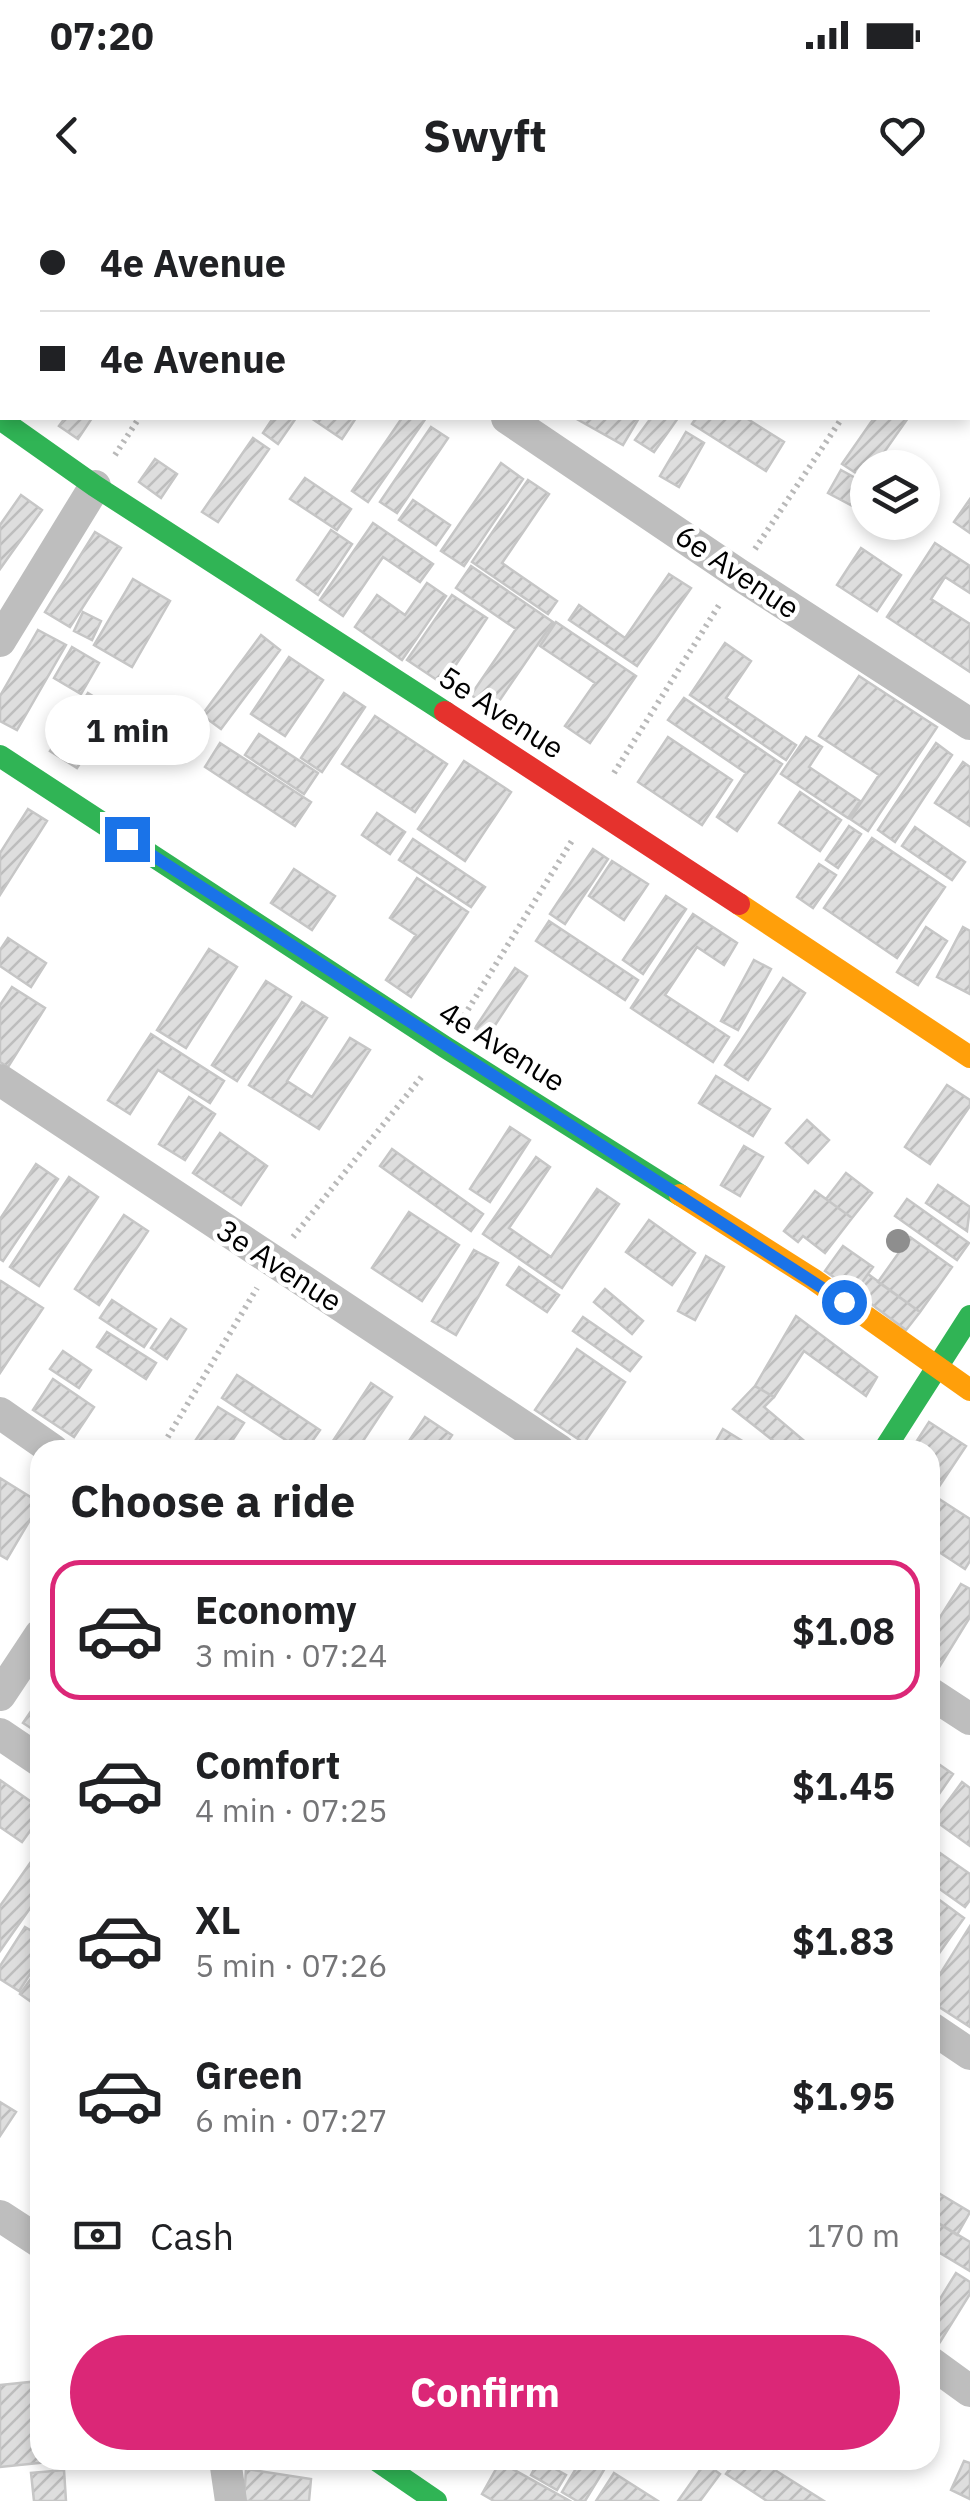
<!DOCTYPE html>
<html lang="en">
<head>
<meta charset="utf-8">
<style>
  body { margin:0; font-family:"IBM Plex Sans",sans-serif; background:#f2f2f2; color:#202124; height:100vh; display:flex; flex-direction:column; font-size:38px; white-space:nowrap }
  * { box-sizing:border-box; margin:0 }
  p { font-size:32px; color:#757577 }
  .icon { flex:none; width:55px; height:55px; fill:none; stroke:currentColor; stroke-width:2; stroke-linecap:round; stroke-linejoin:round }
  .map { position:relative; flex:1; overflow:hidden }
  .sheet { position:absolute; left:30px; top:1240px; width:910px; height:1030px; display:flex; flex-direction:column; background:#fff; border-radius:30px; box-shadow:0 5px 15px #0003 }
  .sheet>* { flex:none }
  .top-card { position:absolute; left:0px; top:0px; width:970px; height:220px; box-shadow:0 5px 15px #0003; display:grid; align-content:center; height:220px; padding:0 40px; background:#fff }
  .controls { position:absolute; left:850px; top:250px; display:grid; gap:20px }
  .controls a { display:grid; place-items:center; width:90px; height:90px; border-radius:50%; background:#fff; box-shadow:0 5px 15px #0003; font-size:50px }
  .end { position:absolute; width:45px; height:45px; margin:-22px; border:12px solid #1a73e8; background:#fff; box-shadow:0 0 0 5px #fff }
  .from { border-radius:50% }
  .bubble { position:absolute; height:70px; border-radius:35px; background:#fff; box-shadow:0 5px 15px #0003; font-size:32px; font-weight:800; line-height:70px; text-align:center }
  .top-card b { display:flex; align-items:center; gap:35px; height:95px; font-size:38px }
  .top-card b+b { border-top:2px solid #e0e0e0 }
  .top-card i { width:25px; height:25px; background:#202124 }
  ul { padding:0; list-style:none }
  li { display:flex; align-items:center; gap:30px; height:140px; margin:0 20px 15px; padding:0 20px; border:5px solid transparent; border-radius:30px }
  li div { flex:1 }
  li b { display:block; font-size:38px }
  li em { font-style:normal; font-weight:800 }
  li.active { border-color:#db2777 }
  li>.icon { width:90px; height:90px; stroke-width:1.5 }
  h2 { padding:0 40px; font-size:45px; line-height:120px }
  .pay { display:flex; align-items:center; gap:25px; height:110px; padding:0 40px; font-size:38px }
  .pay p { margin-inline-start:auto }
  .action { display:flex; gap:20px; margin-top:auto; padding:20px 40px }
  .action a { flex:1; height:115px; border-radius:60px; background:#db2777; color:#fff; font-size:40px; font-weight:800; line-height:115px; text-align:center }
  .status { display:flex; justify-content:space-between; align-items:center; height:70px; padding:0 50px; background:#fff; direction:ltr }
  .status svg { height:28px; fill:currentColor }
  header { display:flex; justify-content:space-between; align-items:center; height:130px; padding:0 40px; background:#fff; font-size:45px; font-weight:800 }
  .map>svg:first-child { display:block }
  .building { fill:url(#building-hatch); stroke:#c6c6c6; stroke-width:2.5 }
  .lines { fill:none; stroke-linecap:round; stroke-linejoin:round }
  .path { stroke:#b9b9b9; stroke-width:6; stroke-dasharray:2.5 5; stroke-linecap:butt }
  .street { stroke:#bebebe; stroke-width:32 }
  .fast { stroke:#30b455; stroke-width:22 }
  .slow { stroke:#ff9f0a; stroke-width:22 }
  .jam { stroke:#e5322d; stroke-width:22 }
  .tree { fill:#8e8e8e }
  .route { stroke:#1a73e8; stroke-width:12 }
  .labels { text-anchor:middle; stroke-width:9; stroke-linejoin:round; paint-order:stroke }
  .street-label { font-size:30px; fill:#000; stroke:#fff }
</style>
</head>
<body>
<div class="status"><b>07:20</b><svg viewBox="0 0 49 12"><path d="M0 12V9h3v3zM5 12V6h3v6zM10 12V3h3v9zM15 12V0h3v12zM26 1h20v11H26zM47 4h2v5h-2z"/></svg></div>
<header><svg class="icon" aria-label="back" viewBox="0 0 24 24"><path d="M15 5l-7 7 7 7"/></svg>Swyft<svg class="icon" aria-label="heart" viewBox="0 0 24 24"><path d="M12 20l-8-8c-3-5 5-10 8-4 3-6 11-1 8 4z"/></svg></header>
<div class="map">
<svg width="970" height="2301" viewBox="0 0 970 2301">
  <defs>
    <pattern id="building-hatch" width="6" height="6" patternUnits="userSpaceOnUse" patternTransform="scale(2.5)"><rect width="6" height="6" fill="#dedede"/><path d="M-1 1l2-2M0 6l6-6M5 7l2-2" fill="none" stroke="#bdbdbd"/></pattern>
  </defs>
  <rect width="100%" height="100%" fill="#fff"/>
  <path class="building" d="M65 218H92L78 239 59 226Z
    M273 218H296L278 244 263 233Z
    M311 218H356L342 239Z
    M402 218H426L368 302 352 291Z
    M575 218H639L623 245Z
    M651 218H678L654 252 635 240Z
    M696 218H746L784 242 766 271 692 224Z
    M874 218H908L873 268H868L865 279 842 264Z
    M431 227 448 238 397 313 380 302Z
    M686 232 704 243 679 287 660 276Z
    M253 238 269 249 218 322 202 312Z
    M155 259 177 274 161 298 139 282Z
    M501 263 523 279 464 366 441 351Z
    M841 270 868 285V301L862 311 828 293Z
    M305 278 351 309 337 330 290 299Z
    M528 280 549 294 502 363 557 401 548 414 472 362Z
    M21 295 42 310 0 369V325Z
    M970 299V333L954 322Z
    M413 300 450 325 436 345 399 320Z
    M373 323 433 364 420 382 383 357 343 416 320 400Z
    M331 330 352 344 318 395 297 380Z
    M95 332 121 348 70 427 45 412Z
    M935 343 970 366V393L945 377 931 399 970 424V472L887 417Z
    M861 348 901 375 877 411 837 385Z
    M471 366 553 422 493 510 471 495 516 429 456 388Z
    M669 374 691 388 637 466 569 420 579 405 625 438Z
    M133 379 170 401 132 467 94 445Z
    M427 383 446 396 402 460 355 427 377 395 405 415Z
    M452 395 487 418 443 484 407 460Z
    M83 412 101 421 92 440 74 431Z
    M556 422 636 476 590 543 565 526 595 483 540 446Z
    M38 430 66 445 17 530 0 521V496Z
    M261 435 280 450 221 529 202 515Z
    M725 443 751 461 726 498 796 545 786 560 690 495Z
    M72 447 99 463 81 494 54 478Z
    M289 457 323 480 285 536 251 514Z
    M859 476 937 527 868 631 850 619 879 575 819 536Z
    M88 493 115 510 77 568 50 551Z
    M344 493 365 507 322 572 301 558Z
    M684 498 782 564 737 631 717 617 746 573 668 520Z
    M375 516 447 564 415 612 342 564Z
    M259 534 318 573 304 594 245 555Z
    M668 537 732 580 702 625 638 582Z
    M806 537 822 547 809 567 860 601 848 618 781 574Z
    M220 543 311 602 295 626 205 567Z
    M936 543 952 555 895 642 878 630Z
    M464 561 511 592 465 661 418 629Z
    M963 562 970 567V626L935 603Z
    M800 592 841 620 820 651 779 623Z
    M28 609 47 621 0 695V653Z
    M377 613 405 632 390 654 362 635Z
    M849 626 861 634 838 668 826 660Z
    M915 627 965 662 952 680 902 646Z
    M872 638 945 687 897 758 824 708Z
    M413 639 485 687 471 707 399 660Z
    M593 649 608 659 565 724 550 714Z
    M612 661 648 684 624 720 589 696Z
    M819 664 836 675 813 708 797 697Z
    M294 669 335 696 312 730 271 703Z
    M417 678 468 712 411 797 386 780 416 735 390 718Z
    M666 696 686 709 643 774 623 760Z
    M693 714 737 743 724 765 697 747 665 795 729 837 713 862 631 808Z
    M549 721 638 780 625 800 536 741Z
    M926 727 947 741 918 785 897 772Z
    M963 727 970 731V794L937 777Z
    M8 738 46 763 31 787 0 766V750Z
    M209 749 237 767 186 848 157 830Z
    M754 760 771 769 738 830 721 821Z
    M515 768 527 776 488 836 475 828Z
    M783 778 805 793 748 880 725 865Z
    M266 781 291 797 237 881 212 865Z
    M12 787 45 808 8 867 0 862V805Z
    M302 802 327 818 287 881 312 897 350 838 370 850 319 929 249 885Z
    M151 834 224 881 210 903 158 870 130 914 108 900Z
    M716 876 770 909 753 936 699 903Z
    M947 885 970 900V906L930 964 905 947Z
    M189 897 215 914 185 960 159 944Z
    M807 920 829 940 808 963 786 943Z
    M510 927 530 940 490 1002 470 989Z
    M220 933 267 966 241 1005 193 973Z
    M744 946 763 957 740 996 721 985Z
    M392 949 483 1014 471 1031 380 966Z
    M536 957 550 967 509 1028 551 1057 597 989 619 1004 562 1088 483 1034Z
    M36 964 58 979 3 1061 0 1059V1019Z
    M846 973 872 993 852 1018 826 999Z
    M69 977 98 997 39 1086 10 1067Z
    M938 985 970 1007 967 1031 926 1003Z
    M815 991 852 1018 825 1053 803 1036 798 1042 784 1031Z
    M907 999 969 1043 957 1060 895 1016Z
    M409 1012 459 1045 422 1101 372 1068Z
    M124 1015 148 1031 99 1105 75 1089Z
    M649 1020 695 1053 672 1085 626 1052Z
    M910 1037 952 1067 920 1112 878 1082Z
    M843 1046 873 1067 855 1092 825 1071Z
    M474 1050 498 1063 456 1135 432 1121Z
    M706 1056 724 1067 695 1120 678 1111Z
    M519 1067 559 1095 547 1112 507 1085Z
    M868 1074 920 1112 906 1130 855 1092Z
    M1 1081 43 1108 0 1173V1083Z
    M605 1089 643 1121 632 1134 594 1102Z
    M112 1100 156 1129 144 1147 100 1118Z
    M796 1116 877 1177 866 1196 804 1151 774 1197 755 1186Z
    M583 1117 641 1157 630 1171 573 1131Z
    M171 1119 186 1129 167 1159 151 1148Z
    M107 1132 156 1163 146 1179 97 1147Z
    M577 1149 625 1182 584 1243 535 1210Z
    M63 1151 91 1170 79 1188 50 1169Z
    M237 1175 320 1230 306 1250H301L222 1198Z
    M53 1179 94 1207 74 1237 33 1210Z
    M371 1183 392 1197 357 1250H327Z
    M755 1186 774 1197 764 1207 815 1250H785L733 1209Z
    M218 1207 244 1223 226 1250H189Z
    M425 1217 452 1235 442 1250H403Z
    M929 1222 966 1246 930 1300V1250H911Z
    M723 1229 757 1250H711Z
    M0 1278 40 1303 7 1359 0 1355Z
    M933 1295 970 1319V1361L965 1369 930 1346V1300Z
    M961 1384 970 1389V1417L938 1469 930 1464V1433Z
    M40 1498V1534L23 1523Z
    M930 1558 953 1574 930 1607Z
    M0 1580 40 1608V1617L22 1642 0 1627Z
    M962 1582 970 1588V1646L934 1620Z
    M930 1646 970 1674V1700L965 1707 930 1682Z
    M40 1649V1694L0 1751V1706Z
    M930 1693 964 1718 930 1766Z
    M970 1726V1827L930 1801V1790Z
    M25 1727 40 1736V1759L19 1791 0 1779V1766Z
    M40 1766V1808L20 1794Z
    M0 1902 16 1912 0 1936Z
    M930 1988 970 2012 957 2035 930 2018Z
    M930 2018 970 2042V2071L930 2047Z
    M956 2073 970 2082V2094L940 2142 930 2136V2115Z
    M40 2181V2260L58 2261 0 2267V2185Z
    M539 2260 566 2275 557 2290 531 2275Z
    M581 2260H610L585 2301H577L562 2292Z
    M736 2260H759L824 2301H767L726 2274Z
    M964 2261 970 2263V2299L951 2290Z
    M500 2262 570 2301H494L482 2294Z
    M705 2263 720 2274 700 2301H678Z
    M246 2269 311 2279 309 2301H244Z
    M64 2270 66 2301H34L31 2273Z
    M614 2273 658 2301H596Z"/>
  <g class="lines">
    <path class="path" d="M279 2 281 0
      M968 32 970 28
      M115 255 139 218
      M755 349 842 218
      M614 573 721 402
      M464 816 573 639
      M293 1037 423 875
      M160 1250 257 1088"/>
    <path class="street" d="M184 0 188 2
      M687 0 691 2
      M968 182 970 184
      M507 218 738 374 970 524
      M0 441 95 286
      M0 880 559 1250
      M0 1213 53 1250
      M930 1493 970 1519
      M0 1495 40 1435
      M0 1534 40 1561
      M930 1827 970 1854
      M0 2016 40 2042
      M930 2162 970 2191
      M225 2260 231 2301"/>
    <path class="fast" d="M0 219 95 286 445 512
      M0 556 445 847 680 995
      M884 1250 970 1116
      M376 2260 436 2301"/>
    <path class="slow" d="M739 704 970 857
      M680 995 813 1079 970 1190"/>
    <path class="jam" d="M445 512 739 704"/>
  </g>
  <circle class="tree" cx="898" cy="1041" r="12"/>
  <g class="lines">
    <path class="route" d="M127 639 844 1102"/>
  </g>
  <g class="labels">
    <g class="street-label">
      <text transform="translate(737 372) rotate(34)" y="10">6e Avenue</text>
      <text transform="translate(501 513) rotate(33)" y="10">5e Avenue</text>
      <text transform="translate(502 847) rotate(32)" y="10">4e Avenue</text>
      <text transform="translate(279 1066) rotate(33)" y="10">3e Avenue</text>
    </g>
  </g>
</svg>
<div class="controls">
<a><svg class="icon" aria-label="layers" viewBox="0 0 24 24"><path d="M12 4l9 5-9 5-9-5zM3 14l9 5 9-5"/></svg></a>
</div>
<i class="end from" style="left:844px;top:1102px"></i>
<i class="end" style="left:127px;top:639px"></i>
<div class="bubble" style="left:45px;top:495px;width:165px">1 min</div>
<div class="top-card">
<b><i class="from"></i>4e Avenue</b>
<b><i></i>4e Avenue</b>
</div>
<section class="sheet">
<h2>Choose a ride</h2>
<ul>
<li class="active"><svg class="icon" aria-label="car" viewBox="0 0 24 24"><path d="M5 17H2v-5l4-1 3-4h7l3 4 3 1v5h-3M9 17h6M6 11h13"/><circle cx="7" cy="17" r="2"/><circle cx="17" cy="17" r="2"/></svg><div><b>Economy</b><p>3 min · 07:24</p></div><em>$1.08</em></li>
<li><svg class="icon" aria-label="car" viewBox="0 0 24 24"><path d="M5 17H2v-5l4-1 3-4h7l3 4 3 1v5h-3M9 17h6M6 11h13"/><circle cx="7" cy="17" r="2"/><circle cx="17" cy="17" r="2"/></svg><div><b>Comfort</b><p>4 min · 07:25</p></div><em>$1.45</em></li>
<li><svg class="icon" aria-label="car" viewBox="0 0 24 24"><path d="M5 17H2v-5l4-1 3-4h7l3 4 3 1v5h-3M9 17h6M6 11h13"/><circle cx="7" cy="17" r="2"/><circle cx="17" cy="17" r="2"/></svg><div><b>XL</b><p>5 min · 07:26</p></div><em>$1.83</em></li>
<li><svg class="icon" aria-label="car" viewBox="0 0 24 24"><path d="M5 17H2v-5l4-1 3-4h7l3 4 3 1v5h-3M9 17h6M6 11h13"/><circle cx="7" cy="17" r="2"/><circle cx="17" cy="17" r="2"/></svg><div><b>Green</b><p>6 min · 07:27</p></div><em>$1.95</em></li>
</ul>
<div class="pay"><svg class="icon" aria-label="cash" viewBox="0 0 24 24"><path d="M3 7h18v10H3z"/><circle cx="12" cy="12" r="2"/></svg>Cash<p>170 m</p></div>
<div class="action"><a>Confirm</a></div>
</section>
</div>
</body>
</html>
